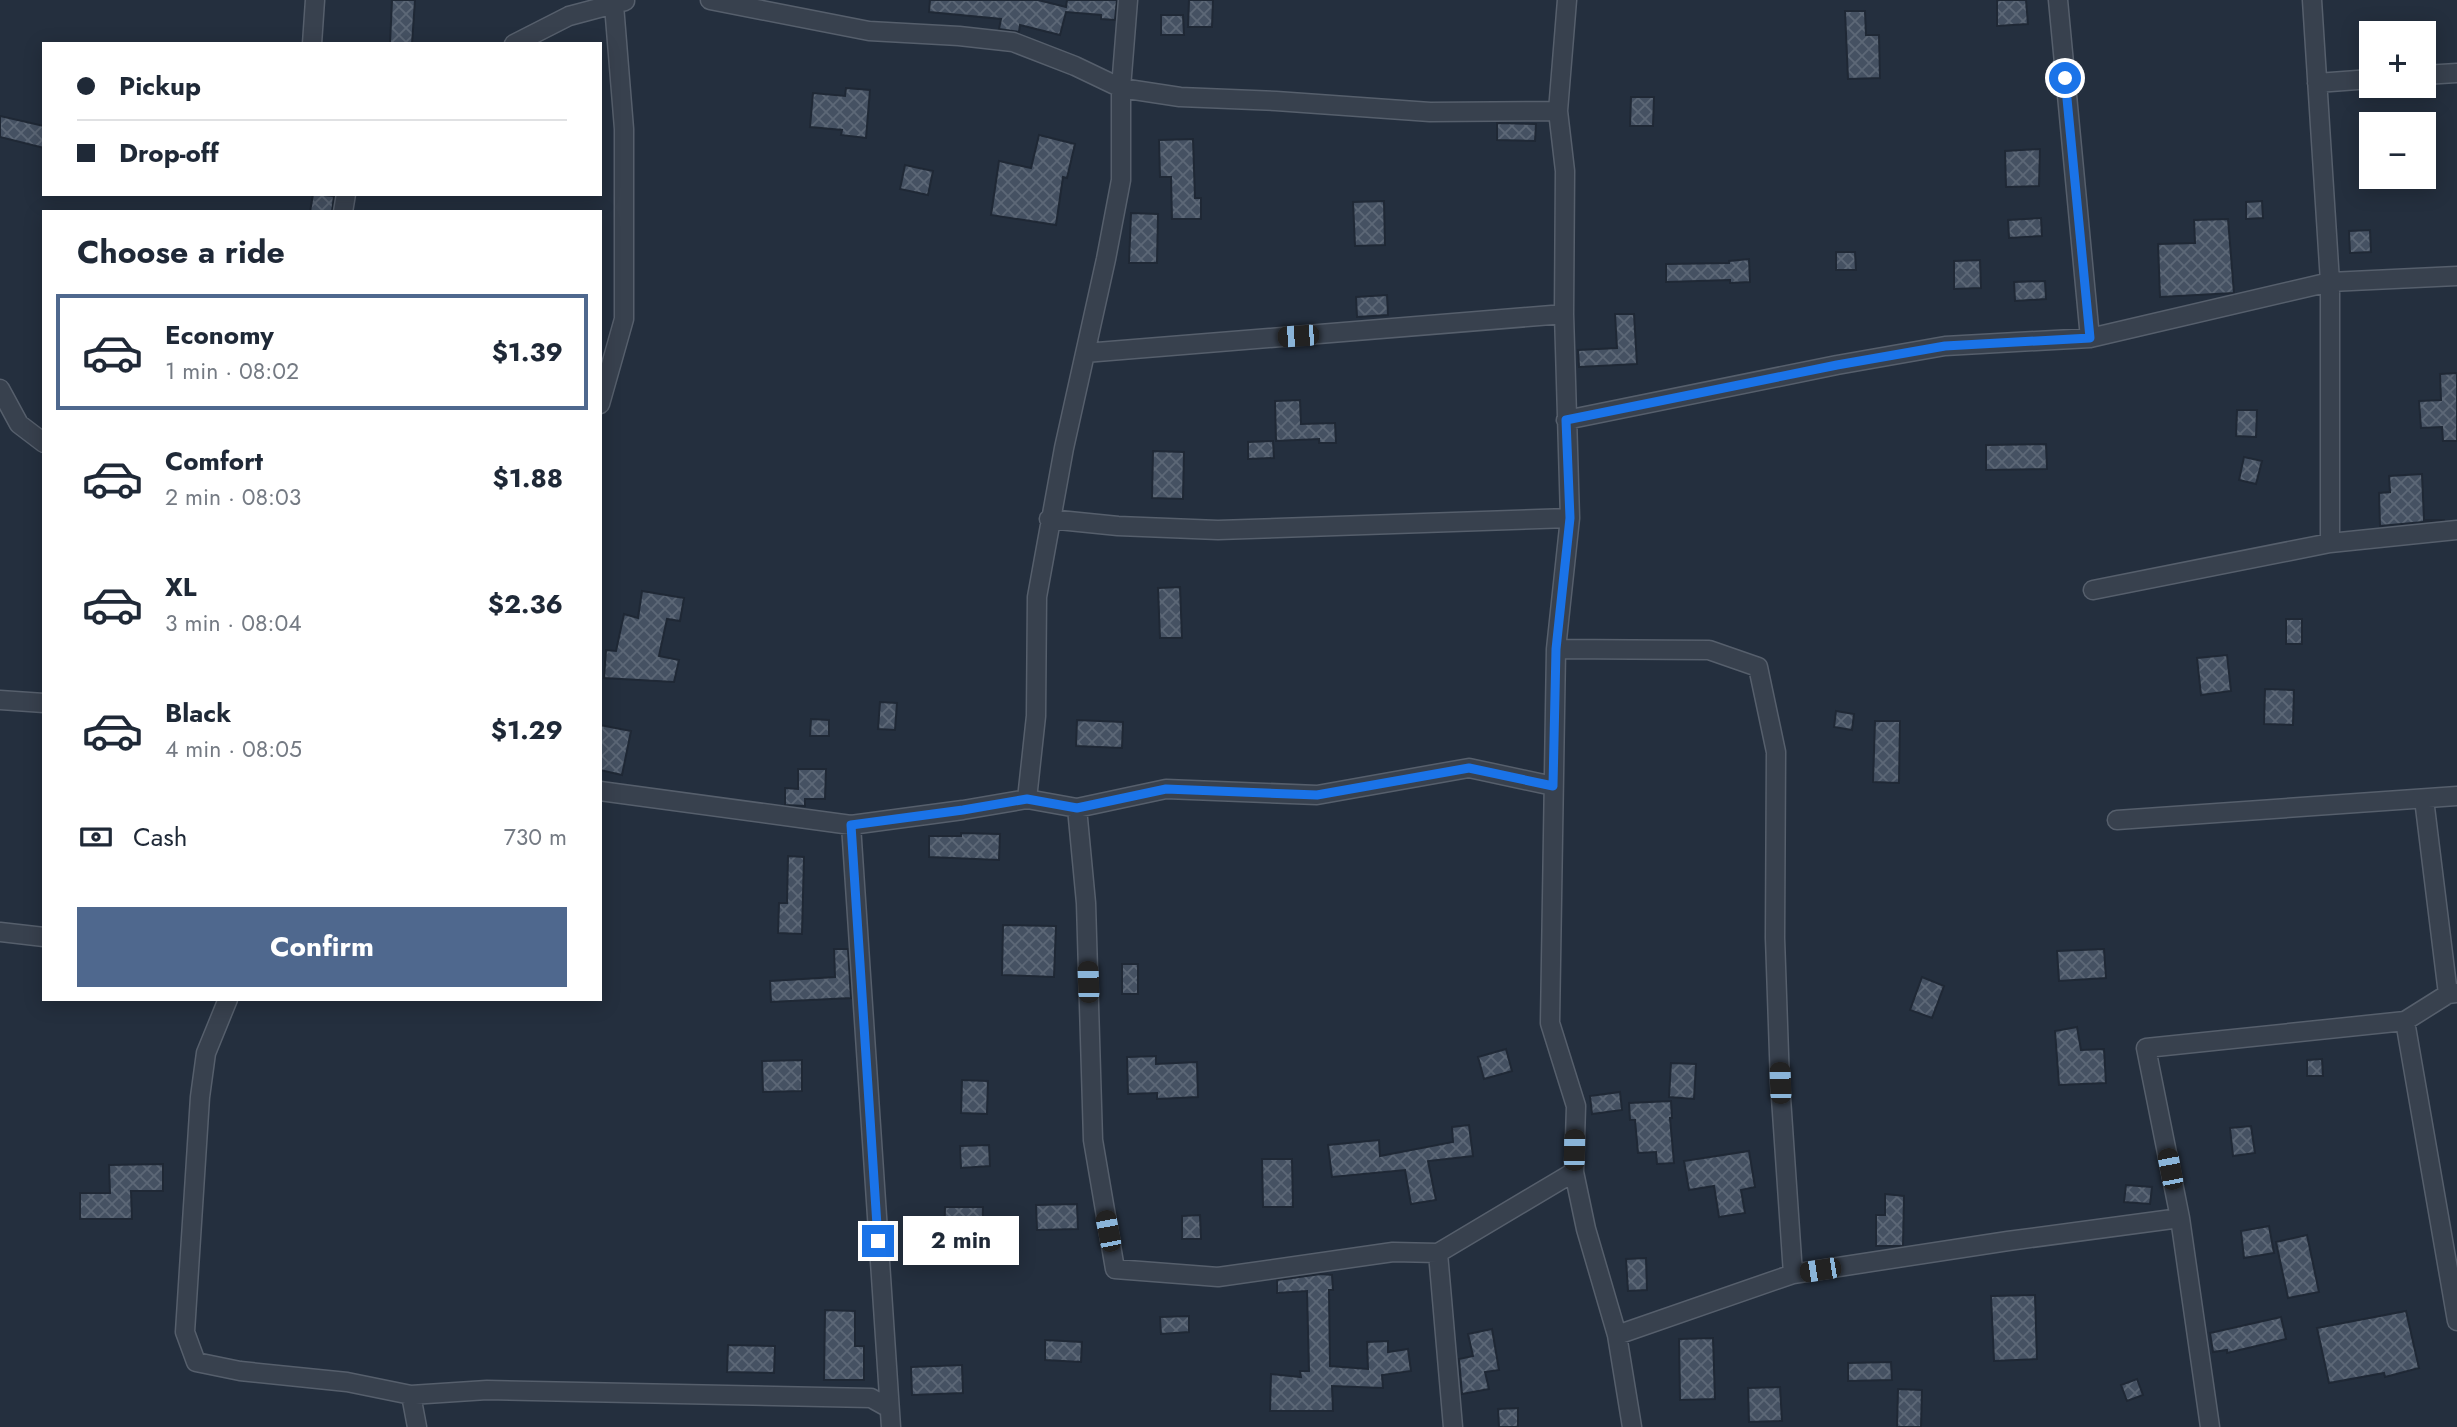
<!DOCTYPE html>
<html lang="en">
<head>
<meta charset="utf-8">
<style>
  body { margin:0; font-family:Jost,sans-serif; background:#f6f6f7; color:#1f2937; height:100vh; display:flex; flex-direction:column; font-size:26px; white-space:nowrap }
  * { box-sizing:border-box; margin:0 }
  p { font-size:23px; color:#747a83 }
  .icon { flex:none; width:38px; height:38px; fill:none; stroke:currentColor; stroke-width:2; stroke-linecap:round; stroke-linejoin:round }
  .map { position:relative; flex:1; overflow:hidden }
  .sheet { position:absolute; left:42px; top:210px; width:560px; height:791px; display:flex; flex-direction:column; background:#fff; border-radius:0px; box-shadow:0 4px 18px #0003 }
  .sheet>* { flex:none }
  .guide { position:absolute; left:42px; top:42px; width:560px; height:154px; border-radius:0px; box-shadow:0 4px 18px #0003; display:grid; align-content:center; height:154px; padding:0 35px; background:#fff }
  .tools { position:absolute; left:2359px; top:21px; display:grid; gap:14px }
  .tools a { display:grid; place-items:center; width:77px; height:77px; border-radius:0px; background:#fff; box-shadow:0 4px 18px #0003; font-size:35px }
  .end { position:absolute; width:32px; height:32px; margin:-16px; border:9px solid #1a73e8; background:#fff; box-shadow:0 0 0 4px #fff }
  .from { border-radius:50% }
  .bubble { position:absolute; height:49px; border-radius:0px; background:#fff; box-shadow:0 4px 18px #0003; font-size:23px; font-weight:700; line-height:49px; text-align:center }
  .car { position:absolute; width:21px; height:42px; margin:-21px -10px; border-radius:9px; box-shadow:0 0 5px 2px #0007; background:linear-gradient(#222 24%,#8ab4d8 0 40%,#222 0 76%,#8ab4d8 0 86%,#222 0) }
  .guide b { display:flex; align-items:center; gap:24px; height:66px; font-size:26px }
  .guide b+b { border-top:2px solid #e0e1e3 }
  .guide i { width:18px; height:18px; background:#1f2937 }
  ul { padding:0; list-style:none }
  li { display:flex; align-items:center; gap:21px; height:116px; margin:0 14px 10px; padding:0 21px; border:4px solid transparent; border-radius:0px }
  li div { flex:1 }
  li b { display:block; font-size:26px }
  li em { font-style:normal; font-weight:700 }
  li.active { border-color:#4f688e }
  li>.icon { width:63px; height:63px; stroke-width:1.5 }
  h2 { padding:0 35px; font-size:32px; line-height:84px }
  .pay { display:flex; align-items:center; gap:18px; height:77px; padding:0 35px; font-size:26px }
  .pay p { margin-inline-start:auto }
  .action { display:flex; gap:14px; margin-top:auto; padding:14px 35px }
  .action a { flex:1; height:80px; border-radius:0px; background:#4f688e; color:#fff; font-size:28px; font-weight:700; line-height:80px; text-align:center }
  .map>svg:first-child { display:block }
  .building { fill:url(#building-cross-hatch); stroke:#1f2835; stroke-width:2 }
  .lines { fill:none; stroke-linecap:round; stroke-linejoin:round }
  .minor-casing { stroke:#565f6c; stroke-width:21 }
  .minor { stroke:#38414e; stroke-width:18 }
  .route { stroke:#1a73e8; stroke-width:9 }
</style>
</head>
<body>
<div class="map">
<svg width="2457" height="1427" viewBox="0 0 2457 1427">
  <defs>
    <pattern id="building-cross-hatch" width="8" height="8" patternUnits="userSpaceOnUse" patternTransform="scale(1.75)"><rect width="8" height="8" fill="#455162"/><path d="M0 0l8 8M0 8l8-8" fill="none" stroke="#5d6877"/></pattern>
  </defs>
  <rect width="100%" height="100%" fill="#242f3e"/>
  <path class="building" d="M392 0H415L412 44H390Z
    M930 0H1038L1066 7 1067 0H1117L1115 20 1101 19V15L1066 12 1060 35 1020 25 1019 32 999 29 1001 19 929 12Z
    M1189 0H1213L1212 27H1188Z
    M1997 0H2026L2028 24 1997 26Z
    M1845 11H1865L1866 35H1879L1880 78 1848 79Z
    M1161 15H1183L1184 35H1161Z
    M846 88 870 90 866 138 841 135 842 130 810 127 813 93 845 96Z
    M1631 97H1654L1653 126H1630Z
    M0 116 44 126V148L0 137Z
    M1497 123 1536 124 1535 141 1497 140Z
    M1039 135 1075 144 1067 178 1063 177 1056 225 991 215 999 161 1031 168Z
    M1193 139 1195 198H1201V219H1172L1171 177H1160L1159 140Z
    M2040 149 2039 186 2006 187 2005 151Z
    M905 165 933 171 928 195 900 189Z
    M313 194 334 196 332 212H310Z
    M1384 201 1385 245 1355 246 1353 202Z
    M2262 201 2263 218 2246 219V202Z
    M1131 213 1158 214 1157 263H1129Z
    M2041 218 2042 236 2009 238 2008 220Z
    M2228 219 2234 293 2160 297 2158 244 2195 243 2194 220Z
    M2370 230 2371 252 2350 253 2349 231Z
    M1836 252H1855L1856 270H1836Z
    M1749 259 1750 282 1730 283V280L1666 282V264L1729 263V261Z
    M1980 260 1981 288 1954 289V261Z
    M2045 281 2046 299 2015 301 2014 282Z
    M1387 295 1388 315 1357 317 1356 297Z
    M1615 314H1634L1637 364 1579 367 1578 350 1617 348Z
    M2457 373V441H2443L2442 427 2421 428 2419 401 2441 400 2440 374Z
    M1300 400 1301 424 1335 423 1336 443H1319V439L1276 441 1275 401Z
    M2237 410H2257L2256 437 2236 436Z
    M1273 441 1274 458 1248 459V442Z
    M2046 444 2047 469 1986 470V445Z
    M1153 451 1184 452 1183 499 1152 498Z
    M2244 457 2262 461 2256 484 2239 480Z
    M2422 474 2424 520H2445L2380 526 2379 493 2390 492 2389 476Z
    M1180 587 1182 638H1160L1158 588Z
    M642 591 684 598 680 621 667 619 659 656 679 660 674 682 604 678 606 650 616 651 624 614 638 618Z
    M2286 619H2302V644H2286Z
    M2227 655 2231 691 2201 695 2197 658Z
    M2265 689 2294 690 2293 725 2264 724Z
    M880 702 897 703 895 730 878 729Z
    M1836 711 1854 714 1852 730 1834 727Z
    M811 719 829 720V736H810Z
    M1077 720 1123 722 1122 748 1076 746Z
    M1875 721H1900L1899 783 1873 782Z
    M600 725 631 731 622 775 600 770Z
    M798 769H826L825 799H805V806L785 805V788L798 789Z
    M961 833 1000 834 999 860 929 857V836H961Z
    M788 856 804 857 802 934 778 933 779 903H787Z
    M1003 925 1056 926 1054 977 1002 975Z
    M834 949H848L851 998 771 1002 770 981 835 977Z
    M2104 949 2106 978 2059 981 2057 951Z
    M1122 964H1138V994H1122Z
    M1922 977 1944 986 1932 1018 1910 1010Z
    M2077 1027 2081 1050 2104 1049 2106 1083 2059 1085 2055 1031Z
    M1506 1049 1512 1071 1484 1079 1478 1057Z
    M1156 1056V1064L1197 1062 1198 1097 1157 1099V1093L1128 1094 1127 1057Z
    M2322 1059 2323 1076H2307V1060Z
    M802 1060V1091L763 1092 762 1061Z
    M1671 1063 1696 1064 1694 1099 1669 1097Z
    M962 1080 988 1081 987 1114 961 1113Z
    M1620 1092 1622 1110 1592 1114 1590 1096Z
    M1671 1101 1672 1118H1670L1674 1163 1657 1164 1656 1152 1638 1153 1635 1120H1630L1629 1103Z
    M1469 1125 1473 1156 1428 1161 1436 1200 1411 1204 1405 1170 1332 1177 1328 1145 1379 1140 1380 1156 1453 1142 1452 1127Z
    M2251 1126 2255 1153 2233 1156 2230 1128Z
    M989 1145 990 1166 961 1168 960 1146Z
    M1749 1151 1755 1187 1741 1190 1745 1213 1719 1217 1714 1186 1689 1190 1684 1161Z
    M1262 1159H1292L1293 1207H1263Z
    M163 1164V1191H131L132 1219H80V1193H110L109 1165Z
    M2126 1185 2152 1187 2150 1204 2124 1202Z
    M1885 1194 1904 1196 1903 1246H1876V1215H1885Z
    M1077 1204 1078 1229 1037 1230 1036 1205Z
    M945 1207H983L982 1240H944Z
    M1200 1215 1201 1239H1182V1216Z
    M2269 1226 2274 1253 2244 1258 2241 1231Z
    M2307 1235 2319 1292 2288 1298 2276 1242Z
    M1646 1258 1647 1290 1628 1291 1626 1259Z
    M1321 1274 1332 1275 1333 1290H1329L1330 1366 1368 1369 1367 1342 1388 1341V1352L1408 1349 1411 1371 1382 1375 1383 1388 1332 1386 1333 1411H1270L1271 1374 1301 1377 1300 1371H1309L1307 1291 1277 1293V1280Z
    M2035 1295 2037 1359 1994 1361 1991 1296Z
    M825 1310 855 1311V1346H864V1380H824Z
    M2406 1311 2419 1368 2385 1377 2384 1373 2329 1383 2317 1328Z
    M1189 1316V1332L1161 1334 1160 1317Z
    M2281 1317 2286 1339 2227 1353V1350L2213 1352 2210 1333Z
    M1492 1329 1499 1370 1485 1372 1489 1389 1462 1394 1459 1359 1473 1356 1468 1334Z
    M1713 1338 1715 1399 1680 1400 1679 1339Z
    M1045 1340 1082 1342 1081 1362 1045 1360Z
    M728 1345 775 1346 774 1373 727 1372Z
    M1891 1362 1892 1380 1848 1381V1363Z
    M962 1365 963 1393 912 1395 911 1367Z
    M2137 1379 2143 1395 2127 1401 2121 1385Z
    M1780 1387 1782 1421 1749 1422 1748 1388Z
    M1898 1389 1922 1390 1921 1427H1897Z
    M1518 1408V1427H1499L1498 1409Z"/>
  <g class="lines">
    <g class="minor-casing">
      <path id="minor" d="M710 0 869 31 959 36 1013 42 1075 66 1121 88 1180 97 1276 101 1430 112 1558 111
        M1567 0 1558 111 1565 171 1564 314 1570 518 1556 649 1550 1023 1576 1106 1574 1172 1586 1229 1617 1335 1632 1427
        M2058 0 2090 338
        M2312 0 2330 282V543
        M312 44 315 0
        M514 44 569 16 625 1
        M2424 75 2457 73
        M2317 83 2371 79
        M343 212 346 194
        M1085 353 1564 314
        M0 389 19 424 44 443
        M600 404 624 319V129L614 5 616 0
        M1566 420 1837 365 1945 346 2090 338 2330 282 2457 276
        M1049 519 1118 526 1218 530 1570 518
        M2093 590 2330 543 2457 530
        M1556 649 1709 650 1758 667 1776 752 1775 938 1780 1083 1793 1274
        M0 700 44 703
        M600 791 851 825 963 810 1027 799 1077 808 1166 789 1317 795 1469 768 1553 786
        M1027 799 1036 716 1037 597 1064 448 1106 259 1121 180V88L1128 0
        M2424 799 2448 994
        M1077 808 1086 903 1093 1140 1115 1269 1218 1277 1393 1252 1438 1253 1574 1172
        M2117 820 2457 796
        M851 825 891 1427
        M0 932 44 937
        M228 999 206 1053 200 1097 185 1332 196 1362 240 1371 347 1382 411 1395 487 1390 871 1398 889 1408
        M2405 1021 2457 1321
        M1438 1253 1453 1427
        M1617 1335 1793 1274 2008 1241 2180 1218
        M411 1395 417 1427
        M2210 1427 2180 1218 2146 1048 2405 1021 2448 994 2457 993"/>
    </g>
    <use href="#minor" class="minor"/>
  </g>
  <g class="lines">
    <path class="route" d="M878 1241 851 825 963 810 1027 799 1077 808 1166 789 1317 795 1469 768 1553 786 1556 649 1570 518 1566 420 1837 365 1945 346 2090 338 2065 78"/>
  </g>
</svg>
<div class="tools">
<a>+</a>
<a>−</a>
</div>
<i class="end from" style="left:2065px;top:78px"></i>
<i class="end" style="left:878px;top:1241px"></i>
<div class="bubble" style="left:903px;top:1216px;width:116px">2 min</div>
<i class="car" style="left:1298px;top:336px;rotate:266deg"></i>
<i class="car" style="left:1088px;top:982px;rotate:358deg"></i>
<i class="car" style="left:1780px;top:1083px;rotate:358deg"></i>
<i class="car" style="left:1574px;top:1150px;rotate:1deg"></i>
<i class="car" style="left:2170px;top:1169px;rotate:349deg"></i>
<i class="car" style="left:1108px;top:1231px;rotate:349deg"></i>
<i class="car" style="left:1820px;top:1270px;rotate:261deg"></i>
<div class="guide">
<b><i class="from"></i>Pickup</b>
<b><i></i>Drop-off</b>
</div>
<section class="sheet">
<h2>Choose a ride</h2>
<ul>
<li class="active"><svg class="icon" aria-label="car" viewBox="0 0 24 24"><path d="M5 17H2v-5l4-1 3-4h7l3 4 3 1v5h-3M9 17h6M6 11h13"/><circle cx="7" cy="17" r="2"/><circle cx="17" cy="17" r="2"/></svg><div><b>Economy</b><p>1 min · 08:02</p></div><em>$1.39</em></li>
<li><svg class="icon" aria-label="car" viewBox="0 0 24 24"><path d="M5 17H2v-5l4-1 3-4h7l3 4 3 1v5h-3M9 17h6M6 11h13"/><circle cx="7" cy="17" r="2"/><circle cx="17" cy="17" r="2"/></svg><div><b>Comfort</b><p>2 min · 08:03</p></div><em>$1.88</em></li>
<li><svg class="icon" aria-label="car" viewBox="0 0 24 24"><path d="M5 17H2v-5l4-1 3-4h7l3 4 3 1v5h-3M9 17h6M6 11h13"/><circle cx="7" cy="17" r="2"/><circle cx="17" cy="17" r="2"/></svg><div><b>XL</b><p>3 min · 08:04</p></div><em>$2.36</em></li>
<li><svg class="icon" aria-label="car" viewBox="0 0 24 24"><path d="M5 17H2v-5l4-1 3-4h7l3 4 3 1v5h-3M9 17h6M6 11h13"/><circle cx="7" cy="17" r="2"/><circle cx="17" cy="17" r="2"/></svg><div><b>Black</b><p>4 min · 08:05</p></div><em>$1.29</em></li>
</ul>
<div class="pay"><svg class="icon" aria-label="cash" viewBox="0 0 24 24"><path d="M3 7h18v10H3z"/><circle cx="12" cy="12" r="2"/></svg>Cash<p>730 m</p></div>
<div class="action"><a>Confirm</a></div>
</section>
</div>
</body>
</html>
